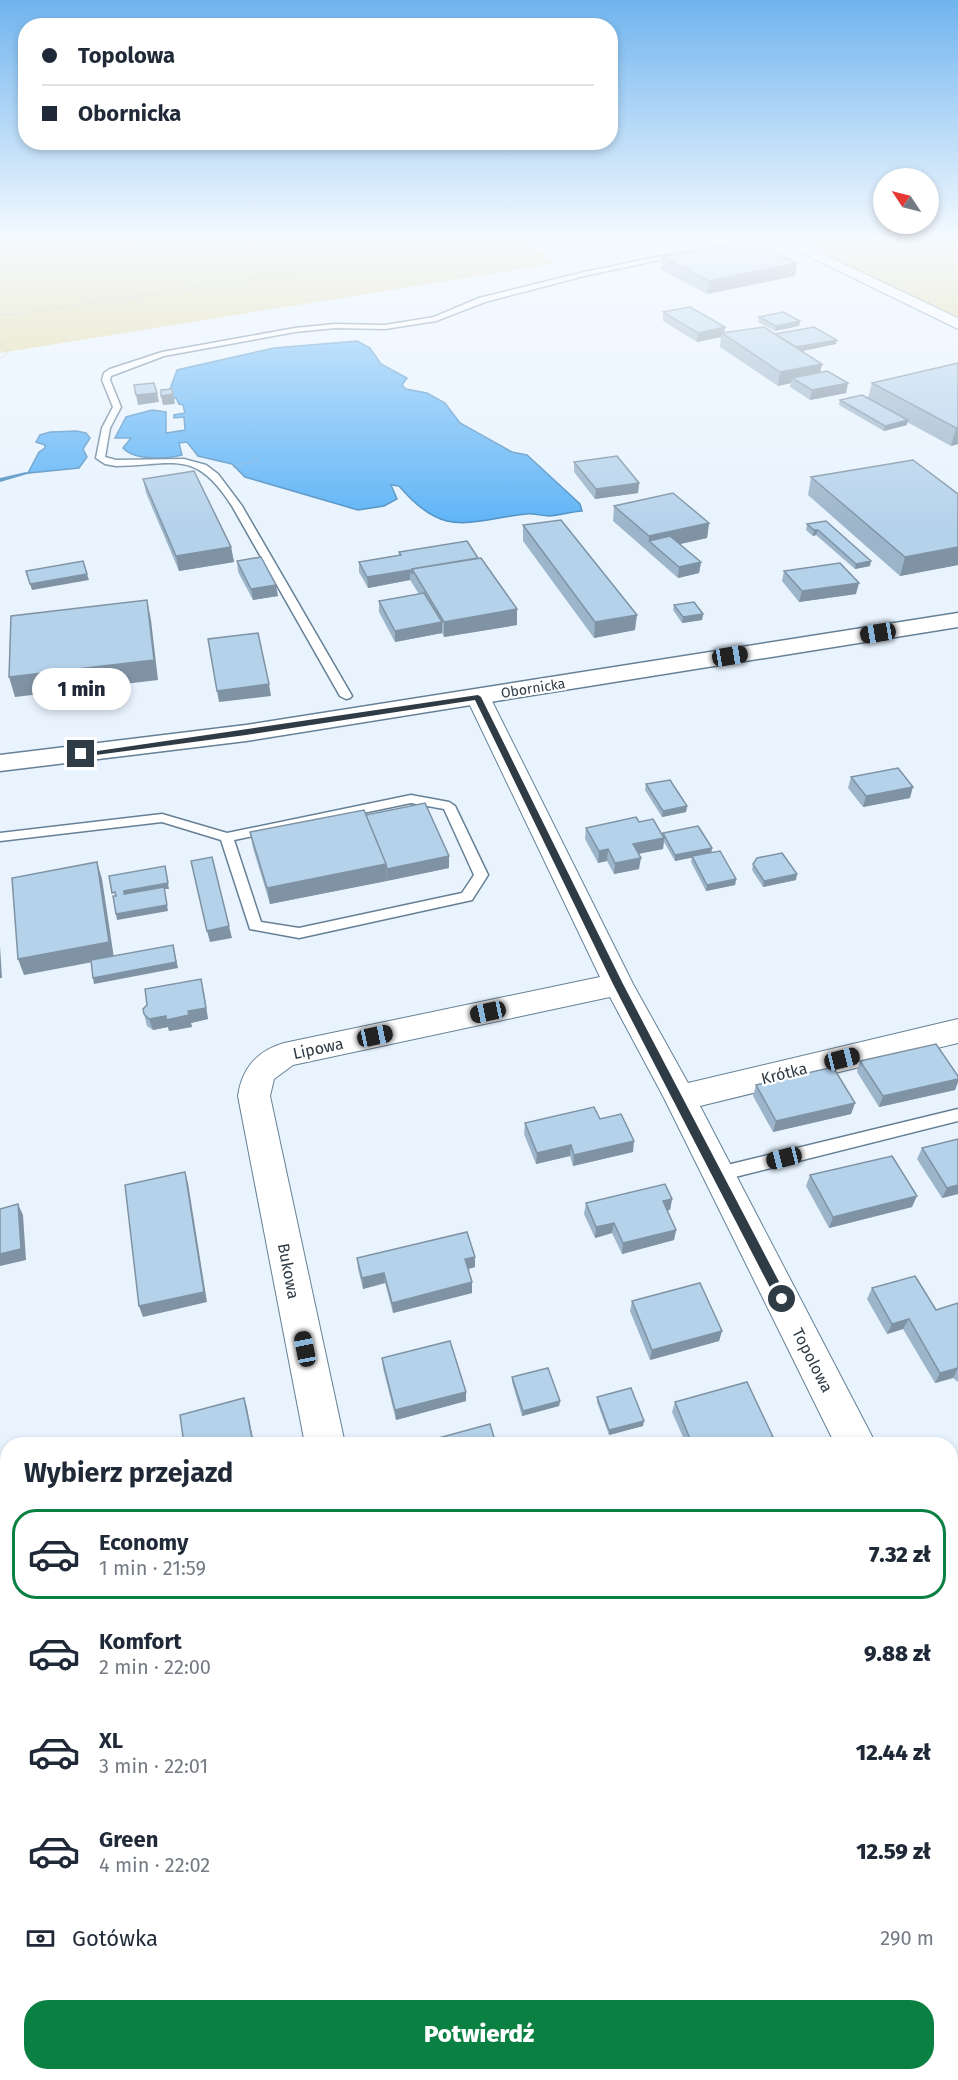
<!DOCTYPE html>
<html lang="pl">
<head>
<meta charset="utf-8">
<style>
  body { margin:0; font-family:"Fira Sans",sans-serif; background:#f6f6f7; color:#1f2937; height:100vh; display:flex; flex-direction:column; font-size:22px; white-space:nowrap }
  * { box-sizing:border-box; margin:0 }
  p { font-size:20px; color:#747a83 }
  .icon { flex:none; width:33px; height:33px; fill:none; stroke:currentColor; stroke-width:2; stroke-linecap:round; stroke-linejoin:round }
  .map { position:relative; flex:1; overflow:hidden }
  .sheet { position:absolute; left:0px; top:1437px; width:958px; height:644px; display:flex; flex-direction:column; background:#fff; border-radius:24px 24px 0 0; box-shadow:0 3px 9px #0003 }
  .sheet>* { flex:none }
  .banner { position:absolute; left:18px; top:18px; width:600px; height:132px; border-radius:24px; box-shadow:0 3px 9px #0003; display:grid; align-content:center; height:132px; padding:0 24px; background:#fff }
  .needle { width:39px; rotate:305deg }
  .fabs { position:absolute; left:873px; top:168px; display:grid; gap:12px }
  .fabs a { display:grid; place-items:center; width:66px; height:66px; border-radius:50%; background:#fff; box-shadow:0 3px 9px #0003; font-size:30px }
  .end { position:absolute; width:27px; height:27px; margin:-14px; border:8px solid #2f3b45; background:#fff; box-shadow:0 0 0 3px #fff }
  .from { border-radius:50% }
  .bubble { position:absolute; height:42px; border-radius:21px; background:#fff; box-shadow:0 3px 9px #0003; font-size:20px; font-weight:800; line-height:42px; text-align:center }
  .car { position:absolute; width:18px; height:36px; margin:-18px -9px; border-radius:8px; box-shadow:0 0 4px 2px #0007; background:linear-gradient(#222 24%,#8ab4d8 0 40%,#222 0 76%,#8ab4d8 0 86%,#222 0) }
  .banner b { display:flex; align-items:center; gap:21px; height:57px; font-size:22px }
  .banner b+b { border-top:2px solid #e0e1e3 }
  .banner i { width:15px; height:15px; background:#1f2937 }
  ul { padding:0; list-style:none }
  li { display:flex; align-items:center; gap:18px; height:90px; margin:0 12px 9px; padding:0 12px; border:3px solid transparent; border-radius:24px }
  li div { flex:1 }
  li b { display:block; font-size:22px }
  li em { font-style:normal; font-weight:800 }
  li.active { border-color:#0b8043 }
  li>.icon { width:54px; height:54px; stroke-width:1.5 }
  h2 { padding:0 24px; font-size:27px; line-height:72px }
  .pay { display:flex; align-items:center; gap:15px; height:66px; padding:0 24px; font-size:22px }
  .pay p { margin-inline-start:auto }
  .action { display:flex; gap:12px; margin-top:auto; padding:12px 24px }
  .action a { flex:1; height:69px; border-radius:24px; background:#0b8043; color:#fff; font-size:24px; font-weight:800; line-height:69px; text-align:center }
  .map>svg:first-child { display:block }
  .green { fill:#e3d799 }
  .water { fill:#5db3f6; stroke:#4f8fc1; stroke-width:1.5 }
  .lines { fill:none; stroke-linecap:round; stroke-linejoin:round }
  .stream { fill:#4f8fc1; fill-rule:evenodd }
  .lane-casing { stroke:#658096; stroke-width:3 }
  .street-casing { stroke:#658096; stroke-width:2 }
  .secondary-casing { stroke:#658096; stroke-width:3 }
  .path-far2 { stroke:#a7b3bd; stroke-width:1.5; stroke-dasharray:1 2; stroke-linecap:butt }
  .path-far1 { stroke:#a7b3bd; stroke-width:2; stroke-dasharray:1 3; stroke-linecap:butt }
  .path { stroke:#a7b3bd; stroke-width:6; stroke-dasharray:2 7; stroke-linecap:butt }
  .lane { fill:#fff; fill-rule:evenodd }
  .street { fill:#fff; fill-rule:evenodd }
  .secondary { fill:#fff; fill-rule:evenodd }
  .wall { fill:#9cb5ca }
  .shaded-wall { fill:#7f93a4 }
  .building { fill:#b5d2eb; stroke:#7f93a4; stroke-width:1.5 }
  .route { fill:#2f3b45 }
  .labels { text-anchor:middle; stroke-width:4.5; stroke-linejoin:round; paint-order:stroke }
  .far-street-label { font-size:14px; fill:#2f3b45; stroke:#fff }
  .street-label { font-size:16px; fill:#2f3b45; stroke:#fff }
</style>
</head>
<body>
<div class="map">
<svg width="958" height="2080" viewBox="0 0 958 2080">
  <rect width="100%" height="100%" fill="#e8f3fe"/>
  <path class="green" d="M0 237H513L558 263 0 353Z
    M791 237H958V318Z"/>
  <path class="water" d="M357 341 370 348 381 364 407 378 402 385 406 389 427 393 445 403 460 423 512 452 527 455 580 504 582 511C571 512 560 515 549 516 541 516 534 513 526 514 467 521 444 539 399 486L391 485 397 499 384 506 358 510 245 477 232 464 198 456 187 442 179 443 182 455C167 459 135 461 123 448L131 438H115L126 417 152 410 166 412V433L185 430 184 417 174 418V415L185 413 183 405 179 404 176 398H170L169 392 177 370 274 348Z
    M76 431 86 433 90 438 83 449 87 457 79 468 28 473 39 452 45 448V445L36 442 40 435 50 432Z"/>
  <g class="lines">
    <path class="stream" d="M26 472 31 473 0 482V478Z"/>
    <g class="lane-casing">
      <path id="lane" d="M763 237H777L731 247 728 245Z
        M681 252 683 255 584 276 485 302 436 321 385 329 335 328 295 332 164 356 111 376 110 380 121 407 110 428 105 457 116 460 184 459 206 465 218 474 242 506 352 696 350 698 346 699 340 696 232 506C195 448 175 465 116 466L105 464 96 458 102 428 113 407 102 380 104 373 110 369 162 352 295 328 335 324 385 325 434 317 479 298 584 272Z
        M411 795 449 802 455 806 488 875 472 900 299 938 250 929 221 840 162 822 0 841V833L162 814 227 833ZM411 803 444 809 474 875 462 893 299 928 261 922 234 840Z
        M958 1109V1121L719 1181 713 1179 711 1174 713 1169 719 1167Z"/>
    </g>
    <g class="street-casing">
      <path id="street" d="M769 237H787L958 318V329Z
        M478 690 486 692 490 697 633 984 688 1083 958 1019V1043L700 1106 876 1444H835L664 1098 610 997 293 1065 274 1079 270 1096 345 1444H305L238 1096C242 1068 257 1051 284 1043L600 977 466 697 470 692Z
        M951 1609 958 1612V1668L951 1665Z
        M8 1889V1940L0 1942V1890Z"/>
    </g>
    <g class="secondary-casing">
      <path id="secondary" d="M958 613V627L246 741 0 771V755L246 725Z"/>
    </g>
    <path class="path-far2" d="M466 237 504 262
      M274 240 304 237
      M0 266 210 237
      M0 314 10 315 287 274 300 271 305 266 277 246 270 237
      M0 341 8 352 0 359"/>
    <path class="path-far1" d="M175 399 196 396
      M233 467 258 459"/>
    <path class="path" d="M951 1687 958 1701"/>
    <use href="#lane" class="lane"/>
    <use href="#street" class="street"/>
    <use href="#secondary" class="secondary"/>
  </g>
  <path class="wall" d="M662 257 797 263 795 276 707 294 660 269Z
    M663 312 724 333 775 334 836 344 802 351 822 364 820 372 848 383 846 393 810 400 790 387 791 383 778 386 720 347 721 337 697 342 663 321Z
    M759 317 800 321 799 326 775 331 758 322Z
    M958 363V444L951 446 907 422V425L884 431 839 405 840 400 868 398 872 383Z
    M574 462 639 483 638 493 595 499 574 472Z
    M811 477 958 494V565L900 576 808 495Z
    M143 479 231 547 234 562 179 571 146 493Z
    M614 506 709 523 707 538 680 544 701 562 699 573 678 578 613 521Z
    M826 521 870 566 855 569 816 535 813 536 806 530 807 524Z
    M523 525 635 630 594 638 523 541Z
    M399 552 478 558 517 609V625L444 637 442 633 395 642 379 612V601L419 594 410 580 368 588 359 572V562L399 555Z
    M237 561 278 596 253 600 238 572Z
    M784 571 856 594 799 602 782 581Z
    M674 605 703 614 702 620 682 623 673 610Z
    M851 777 910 798 863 807 848 788Z
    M646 784 687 806 686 812 662 817 645 790Z
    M366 815 449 856V868L270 904 253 848 250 832Z
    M639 822 663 835V833L712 848 711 853 736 879 735 885 706 891 691 862 692 857 675 861 664 842 663 849 638 854 639 869 614 874 607 861 598 863 585 839 586 828Z
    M753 864 796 880 763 887 752 870Z
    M204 991 208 1019 191 1023 192 1027 169 1031 168 1027 153 1030 147 1026 144 1014Z
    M860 1061 958 1076V1082L955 1090 879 1107 857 1072Z
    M756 1085 855 1103 851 1114 773 1132 753 1096Z
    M600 1119 633 1152 573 1166 570 1156 536 1164 524 1134 525 1123Z
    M958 1139V1194L942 1198 917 1159 922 1148Z
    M810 1175 912 1207 829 1228 806 1186Z
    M672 1199 670 1210H667L676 1230 674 1240 622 1254 612 1233 595 1238 584 1214 586 1203Z
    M357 1258 475 1267 468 1269 472 1282V1293L393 1313 385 1283 363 1289 358 1269Z
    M872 1288 936 1310 958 1303V1382L953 1378 935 1383 903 1329 887 1334 867 1299Z
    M632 1301 722 1331 719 1341 650 1360 630 1311Z
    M382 1358 466 1392V1401L396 1420 383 1368Z
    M512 1377 560 1401 559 1406 522 1416 512 1382Z
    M597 1397 643 1426 609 1435 597 1402Z
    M675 1402 770 1444H686L672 1412Z"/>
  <path class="shaded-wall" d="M797 263 795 276 707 294 709 281Z
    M800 321 799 326 775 331 776 326Z
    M725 327 724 335 722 333 721 337 697 342 698 333Z
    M837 340 836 344 793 353 794 348Z
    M822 364 819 377 792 378 791 383 778 386 780 372Z
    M848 383 846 393 810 400 812 390Z
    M157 393 159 402 138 405 136 395Z
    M173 394 175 404 163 405 161 396Z
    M908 420 907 425 884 431 885 426Z
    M956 428H958V444L951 446Z
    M639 483 638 493 595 499 596 489Z
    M709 523 707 538 658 549 649 541V536Z
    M814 530H818L816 535 813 536Z
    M231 547 234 562 179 571 176 556Z
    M958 547V565L900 576 905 557Z
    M871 561 870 566 855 569 856 564Z
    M701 562 699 573 678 578 679 567Z
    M410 570V580L368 588 367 577Z
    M87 574 89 580 32 590 30 584Z
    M859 583 856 594 799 602 802 591Z
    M276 585 278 596 253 600 251 589Z
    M147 600 151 620 158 680 15 697 9 677Z
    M517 609V625L444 637V622Z
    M703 614 702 620 682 623 683 617Z
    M637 615 635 630 594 638 595 622Z
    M442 622V633L395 642V631Z
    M269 684 271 696 219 702 217 691Z
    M913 787 910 798 863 807 866 796Z
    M687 806 686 812 662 817 663 811Z
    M664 838 663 849 632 855 633 844Z
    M712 848 711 854 675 861V855Z
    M608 849 607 861 598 863 599 851Z
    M449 856V868L387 881V869Z
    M641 858 639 869 614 874 615 863Z
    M97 862 102 879 114 958 24 975 18 959Z
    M386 864 387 881 270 904 267 888Z
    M165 866 169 889H164L168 911 117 920 116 914 125 897 124 891Z
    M797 874 796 880 763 887 764 881Z
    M736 879 735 885 706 891 707 885Z
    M229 926 232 938 210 942 207 931Z
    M173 945 178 968 94 984 93 978Z
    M0 946 2 978H0Z
    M201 979 208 1019 191 1023 192 1027 169 1031 168 1027 153 1030 149 1019 188 1011Z
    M958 1079V1082L955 1090 879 1107 883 1096Z
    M855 1103 851 1114 773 1132 776 1121Z
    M634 1141 633 1152 573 1166 574 1155Z
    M571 1145 570 1156 536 1164 537 1153Z
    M185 1172 188 1183 207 1302 143 1317 139 1306Z
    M958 1185V1194L942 1198 947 1188Z
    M917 1196 912 1207 829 1228 833 1217Z
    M672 1199 670 1210 660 1212 663 1201Z
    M18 1204 23 1215 26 1260 0 1266V1254Z
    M614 1223 612 1233 595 1238 596 1227Z
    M676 1230 674 1240 622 1254 623 1243Z
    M475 1257V1267L465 1270V1259Z
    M384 1273 385 1283 363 1289 362 1278Z
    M472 1282V1293L393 1313 392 1303Z
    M909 1319 903 1329 887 1334 892 1324Z
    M722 1331 719 1341 650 1360 652 1350Z
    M958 1368 953 1378 935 1383 940 1373Z
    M466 1392V1401L396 1420 395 1410Z
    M244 1398 247 1408 254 1444H244Z
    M560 1401 559 1406 522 1416 523 1411Z
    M644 1421 643 1426 609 1435V1430Z
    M773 1437 770 1444H747Z
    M0 1745 2 1804 0 1805Z
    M237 2073H241L242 2080H238Z"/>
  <path class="building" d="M748 240 797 263 709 281 662 257Z
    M690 307 725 327 698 333 663 312Z
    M783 312 800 321 776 326 759 317Z
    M764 327 822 364 780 372 722 333Z
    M814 327 837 340 796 347 775 334Z
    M958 363V428H956L872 383Z
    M827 371 848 383 812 390 792 378Z
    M154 383 157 393 136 395 134 385Z
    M172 389 173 394 161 396V390Z
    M862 395 908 420 885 426 840 400Z
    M617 456 639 483 596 489 574 462Z
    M913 460 958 494V547L905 557 811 477Z
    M194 471 231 547 176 556 143 479Z
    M673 493 709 523 649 536 614 506Z
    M561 520 637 615 595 622 523 525Z
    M826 521 871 561 856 564 818 530H814L807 524Z
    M670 536 701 562 679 567 649 541Z
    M467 541 478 558 412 569V574L410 570 367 577 359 562 401 555 399 552Z
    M261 557 276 585 251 589 237 561Z
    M481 558 517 609 444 622 412 569Z
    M83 561 87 574 30 584 26 571Z
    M840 563 859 583 802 591 784 571Z
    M424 593 442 622 395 631 379 601Z
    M147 600 154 660 9 677 11 616Z
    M694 602 703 614 683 617 674 605Z
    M258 633 269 684 217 691 208 639Z
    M898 768 913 787 866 796 851 777Z
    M670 780 687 806 663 811 646 784Z
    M425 803 449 856 387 869 386 864 366 815Z
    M364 810 386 864 267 888 250 832Z
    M636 817 639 822 653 819 664 838 633 844 641 858 615 863 608 849 599 851 586 828Z
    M698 826 712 848 675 855 663 833Z
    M720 851 736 879 707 885 692 856Z
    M782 853 797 874 764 881 753 864 757 858Z
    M212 857 229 926 207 931 191 861Z
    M97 862 109 942 18 959 12 878Z
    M165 866 168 883 124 891V894L164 887 167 905 116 914 113 896H116L115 892 112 893 109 876Z
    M173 945 176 962 93 978 91 960Z
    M201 979 206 1008 188 1011 189 1015 166 1020V1016L149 1019 144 1014 143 1009 147 1005 145 989Z
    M936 1044 958 1076V1079L883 1096 860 1061Z
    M833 1067 855 1103 776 1121 756 1085Z
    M594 1107 600 1119 621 1114 634 1141 574 1155 571 1145 537 1153 525 1123Z
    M958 1139V1185L947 1188 922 1148Z
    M892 1156 917 1196 833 1217 810 1175Z
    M185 1172 204 1292 139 1306 125 1185Z
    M665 1184 672 1199 663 1201 676 1230 623 1243 614 1223 596 1227 586 1203Z
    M18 1204 21 1249 0 1254V1209Z
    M467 1232 475 1257 465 1259 472 1282 392 1303 384 1273 362 1278 357 1258Z
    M915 1276 936 1310 958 1303V1368L940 1373 909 1319 892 1324 872 1288Z
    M700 1283 722 1331 652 1350 632 1301Z
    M450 1341 466 1392 395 1410 382 1358Z
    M548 1368 560 1401 523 1411 512 1377Z
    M747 1382 773 1437 747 1444H692L675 1402Z
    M631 1388 644 1421 609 1430 597 1397Z
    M244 1398 252 1438 244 1440V1444H184L180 1415Z
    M490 1424 496 1444H420V1443Z
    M958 1918V1976L951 1979V1921Z
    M152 2073H237L238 2080H153Z"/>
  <linearGradient id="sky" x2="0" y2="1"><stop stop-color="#70b4ee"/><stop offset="0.45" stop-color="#f5faff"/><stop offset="1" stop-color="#f5faff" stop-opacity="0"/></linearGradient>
  <rect width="958" height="528" fill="url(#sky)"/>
  <path class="route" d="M478 695 481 697 623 984 786 1295V1303H778L613 984 475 700 246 735 81 757 77 754Z"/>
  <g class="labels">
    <g class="far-street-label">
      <text transform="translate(533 688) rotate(-9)" y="5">Obornicka</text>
    </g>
    <g class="street-label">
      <text transform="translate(318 1048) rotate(-12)" y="6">Lipowa</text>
      <text transform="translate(784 1073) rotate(-14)" y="6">Krótka</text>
      <text transform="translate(289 1271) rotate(79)" y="6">Bukowa</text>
      <text transform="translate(813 1360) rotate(63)" y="6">Topolowa</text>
    </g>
  </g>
</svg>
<div class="fabs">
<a><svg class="needle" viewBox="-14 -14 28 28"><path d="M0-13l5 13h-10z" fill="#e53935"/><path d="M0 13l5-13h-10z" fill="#747a83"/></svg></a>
</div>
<i class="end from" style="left:782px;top:1299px"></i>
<i class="end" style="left:81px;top:754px"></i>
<div class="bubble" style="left:32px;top:668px;width:99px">1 min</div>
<i class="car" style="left:878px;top:633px;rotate:261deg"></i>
<i class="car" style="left:730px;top:656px;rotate:81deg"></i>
<i class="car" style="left:488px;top:1012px;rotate:258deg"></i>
<i class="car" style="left:375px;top:1036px;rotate:78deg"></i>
<i class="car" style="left:842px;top:1059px;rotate:76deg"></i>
<i class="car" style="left:784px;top:1158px;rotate:256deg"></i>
<i class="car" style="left:305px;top:1349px;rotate:349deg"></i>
<div class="banner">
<b><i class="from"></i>Topolowa</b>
<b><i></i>Obornicka</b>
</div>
<section class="sheet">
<h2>Wybierz przejazd</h2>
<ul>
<li class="active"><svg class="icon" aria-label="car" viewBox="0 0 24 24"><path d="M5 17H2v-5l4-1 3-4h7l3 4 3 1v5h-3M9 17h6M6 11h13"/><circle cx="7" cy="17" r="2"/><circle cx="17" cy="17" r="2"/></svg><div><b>Economy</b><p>1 min · 21:59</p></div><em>7.32 zł</em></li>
<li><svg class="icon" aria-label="car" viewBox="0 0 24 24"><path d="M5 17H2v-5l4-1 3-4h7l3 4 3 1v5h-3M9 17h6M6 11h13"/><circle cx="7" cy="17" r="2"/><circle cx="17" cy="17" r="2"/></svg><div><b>Komfort</b><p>2 min · 22:00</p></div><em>9.88 zł</em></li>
<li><svg class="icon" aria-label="car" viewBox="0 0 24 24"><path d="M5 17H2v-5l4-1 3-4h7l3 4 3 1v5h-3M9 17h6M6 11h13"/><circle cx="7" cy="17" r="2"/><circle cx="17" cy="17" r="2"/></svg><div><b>XL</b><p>3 min · 22:01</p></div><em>12.44 zł</em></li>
<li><svg class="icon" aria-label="car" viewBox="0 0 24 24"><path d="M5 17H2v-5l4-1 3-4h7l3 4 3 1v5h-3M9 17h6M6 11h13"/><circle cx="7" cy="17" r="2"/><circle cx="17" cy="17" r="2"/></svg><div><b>Green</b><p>4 min · 22:02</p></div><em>12.59 zł</em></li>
</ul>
<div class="pay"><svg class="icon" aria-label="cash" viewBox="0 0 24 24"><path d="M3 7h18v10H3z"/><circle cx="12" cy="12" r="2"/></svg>Gotówka<p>290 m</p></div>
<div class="action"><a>Potwierdź</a></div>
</section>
</div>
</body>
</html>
